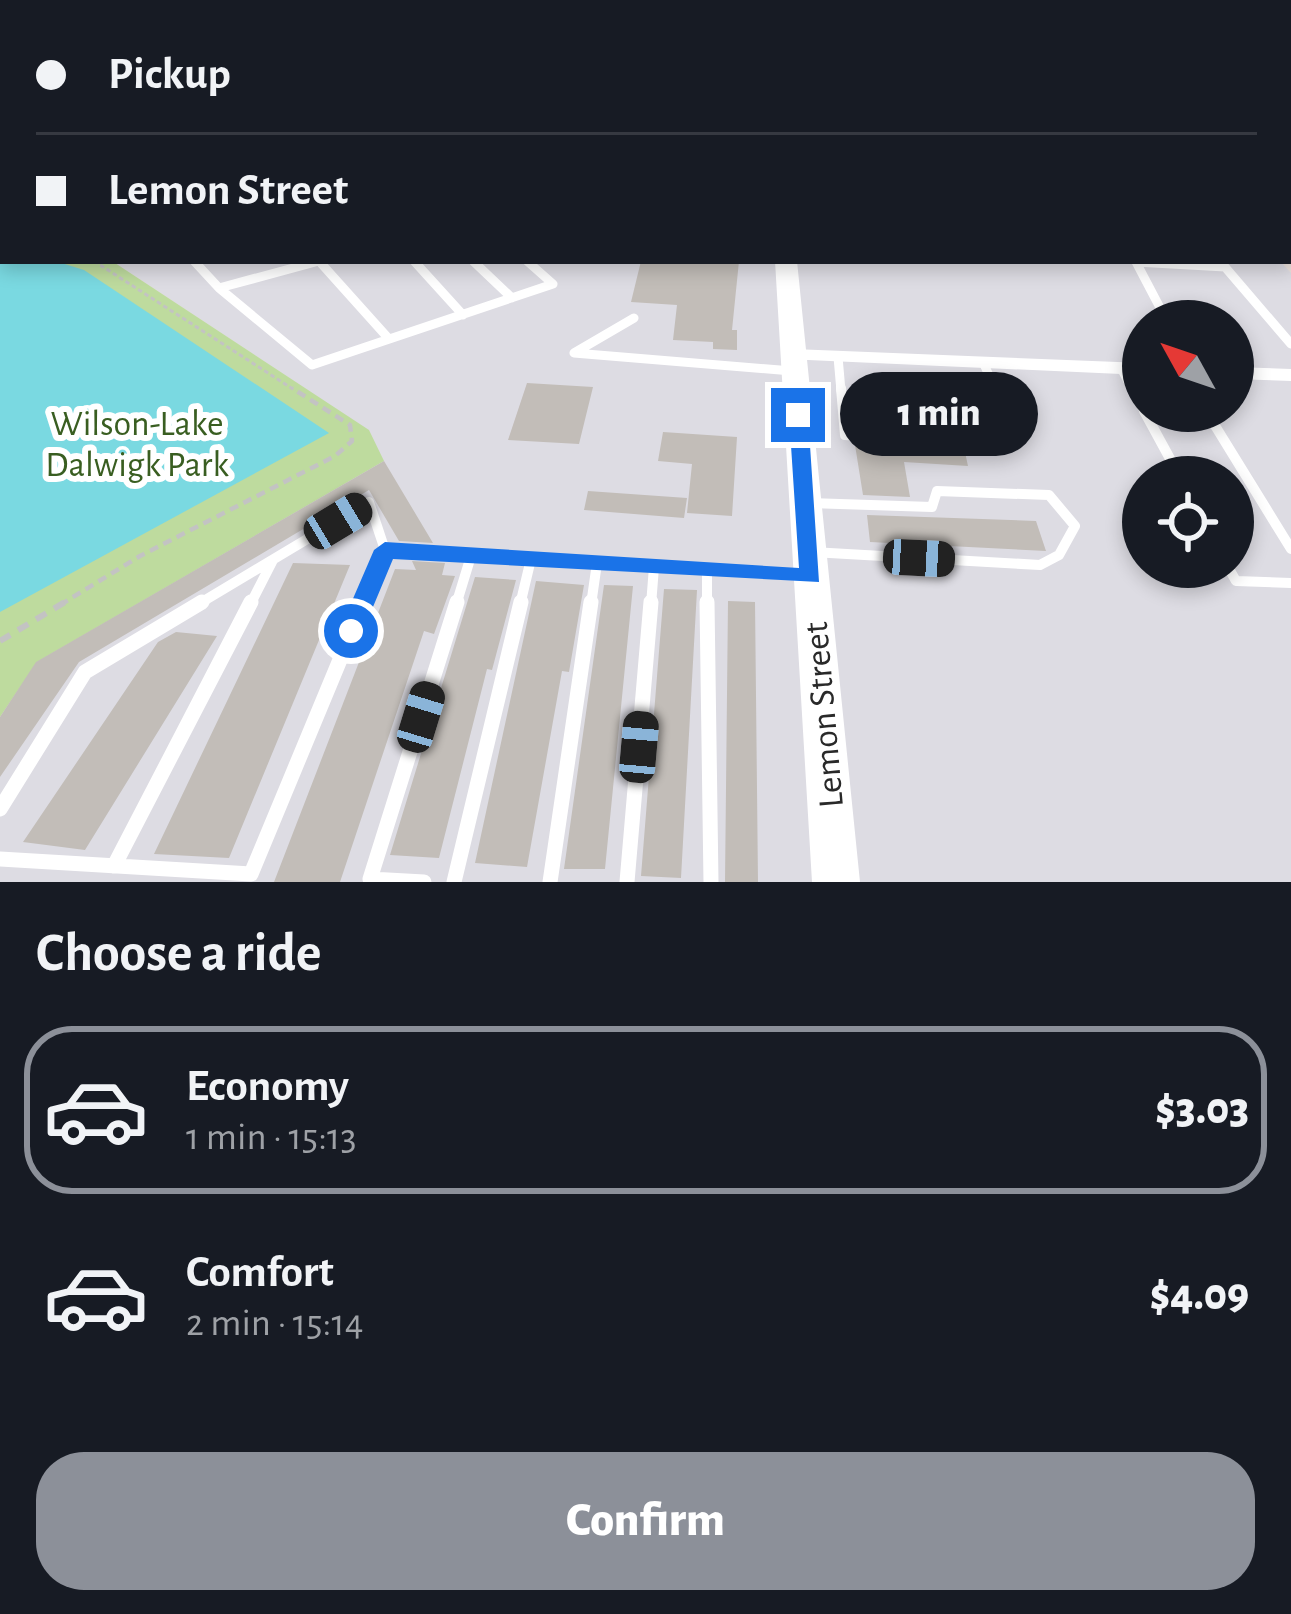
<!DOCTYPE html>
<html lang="en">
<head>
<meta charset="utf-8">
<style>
  body { margin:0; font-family:"Alegreya Sans",sans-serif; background:#242831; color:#f1f3f6; height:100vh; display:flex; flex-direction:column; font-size:45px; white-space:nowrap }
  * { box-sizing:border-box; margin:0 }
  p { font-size:39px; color:#9ea1a6 }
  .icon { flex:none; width:66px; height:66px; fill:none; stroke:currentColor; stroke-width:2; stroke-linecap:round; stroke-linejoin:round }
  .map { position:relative; height:882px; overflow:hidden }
  .side { display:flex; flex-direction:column; background:#171b24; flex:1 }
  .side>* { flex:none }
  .hud { position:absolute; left:0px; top:0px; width:1293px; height:264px; box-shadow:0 6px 18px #0003; display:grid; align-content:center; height:264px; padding:0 36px; background:#171b24 }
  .needle { width:78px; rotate:310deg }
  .buttons { position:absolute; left:1122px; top:300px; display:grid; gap:24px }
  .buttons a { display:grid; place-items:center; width:132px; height:132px; border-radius:50%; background:#171b24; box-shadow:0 6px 18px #0003; font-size:60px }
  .end { position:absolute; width:54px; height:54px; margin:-27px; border:15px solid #1a73e8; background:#fff; box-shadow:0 0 0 6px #fff }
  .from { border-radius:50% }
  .bubble { position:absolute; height:84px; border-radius:42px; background:#171b24; box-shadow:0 6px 18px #0003; font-size:39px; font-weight:800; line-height:84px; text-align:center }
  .car { position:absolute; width:36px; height:72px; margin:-36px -18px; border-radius:15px; box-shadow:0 0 9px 3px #0007; background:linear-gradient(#222 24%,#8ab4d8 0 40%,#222 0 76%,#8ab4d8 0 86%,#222 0) }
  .hud b { display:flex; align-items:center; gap:42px; height:114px; font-size:45px }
  .hud b+b { border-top:3px solid #363941 }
  .hud i { width:30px; height:30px; background:#f1f3f6 }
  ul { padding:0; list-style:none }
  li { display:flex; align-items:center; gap:36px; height:168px; margin:0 24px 18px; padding:0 12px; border:6px solid transparent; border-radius:48px }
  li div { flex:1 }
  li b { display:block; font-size:45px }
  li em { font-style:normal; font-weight:800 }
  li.current { border-color:#8c9099 }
  li>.icon { width:108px; height:108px; stroke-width:1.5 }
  h2 { padding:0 36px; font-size:54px; line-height:144px }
  .cta { display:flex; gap:24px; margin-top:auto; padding:24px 36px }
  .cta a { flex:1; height:138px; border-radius:48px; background:#8c9099; color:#fff; font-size:48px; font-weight:800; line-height:138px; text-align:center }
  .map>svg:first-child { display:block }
  .industrial { fill:#dddce3; fill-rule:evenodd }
  .green { fill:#bedb9e }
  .water { fill:#7ad9e1 }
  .building { fill:#c2bdb8 }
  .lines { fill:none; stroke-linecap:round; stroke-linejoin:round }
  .path-far2 { stroke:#c3c3c3; stroke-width:3; stroke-dasharray:4.5 3; stroke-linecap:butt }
  .path-far1 { stroke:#c3c3c3; stroke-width:4.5; stroke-dasharray:9 6; stroke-linecap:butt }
  .path { stroke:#c3c3c3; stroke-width:6; stroke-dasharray:12 9; stroke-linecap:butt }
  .lane-far2 { stroke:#fff; stroke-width:9 }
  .lane-far1 { stroke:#fff; stroke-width:10 }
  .lane { stroke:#fff; stroke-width:15 }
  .street { fill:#fff; fill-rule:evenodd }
  .secondary { fill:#fff; fill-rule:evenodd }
  .primary { fill:#e2af6a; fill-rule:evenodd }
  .highway { fill:#ed8664; fill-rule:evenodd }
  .route { fill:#1a73e8 }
  .labels { text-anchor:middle; stroke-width:12; stroke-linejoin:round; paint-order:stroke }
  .park-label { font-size:36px; fill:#395e21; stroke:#fff }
  .street-label { font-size:36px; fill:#292929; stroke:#fff }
</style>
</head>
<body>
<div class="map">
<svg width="1291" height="882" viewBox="0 0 1291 882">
  <rect width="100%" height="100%" fill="#eae1dc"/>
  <path class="industrial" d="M112 261H1280L1291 273V882H0V717L36 662 368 430ZM1143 321H1233V411H1143ZM1143 477H1233V567H1143Z"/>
  <path class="green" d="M0 226 3 261H112L369 430 384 461 37 662 0 717Z"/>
  <path class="water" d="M55 261 84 270 329 433 0 612V263Z"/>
  <path class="building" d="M641 261H739L732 330H737V350L713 349V342L673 340 677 305 631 302Z
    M527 383 593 387 579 444 508 440Z
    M663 432 737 437 732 516 687 513 692 464 658 461Z
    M855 445 965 452 968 466 904 462 910 497 863 495Z
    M384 461 433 543 399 541 369 490 79 662 0 777V717L36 662Z
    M588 491 687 498 684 518 584 510Z
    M867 515 1036 521 1046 551 870 542Z
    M412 561 445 563 442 575 455 576 434 634 424 631 340 882H274L395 569 416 570Z
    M293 563 350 565 229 858 154 854Z
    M475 577 516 580 492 670 487 669 439 858 390 855Z
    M536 581 584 585 569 672 562 671 527 867 475 863Z
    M604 585 633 586 605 869H564Z
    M664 589 697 590 681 878 641 876Z
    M728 601 755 602 758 882H725Z
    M176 632 217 636 85 850 23 842 158 642Z"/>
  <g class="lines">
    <path class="path-far2" d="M94 261 296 391"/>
    <path class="path-far1" d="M60 605 140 556 335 456 352 441 350 425 292 388"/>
    <path class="path" d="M0 641 65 602"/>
    <path class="lane-far2" d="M194 261 219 288 319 261 389 339
      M414 261 463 315
      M473 261 512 298
      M219 288 312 365 553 284 527 261
      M634 318 574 353 792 371
      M1167 321 1136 262 1225 267 1291 344
      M838 357 841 391
      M983 362 996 391
      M1121 368 1133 391"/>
    <path class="lane-far1" d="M841 388 845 435 1004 445 1016 436 994 388
      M1132 388 1143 408
      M1144 411 1180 477
      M1206 411 1291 549
      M809 503 932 507 937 491 1049 495 1075 526 1059 555 1040 565 812 552
      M385 550 808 576
      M1228 567 1236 581 1291 583
      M707 570V605
      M197 605 369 502 385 550 362 605
      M250 605 273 560
      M456 605 471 556
      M520 605 531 559
      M591 605 597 563
      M651 605 654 567"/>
    <path class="lane" d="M707 602 711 882
      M0 809 85 672 202 602
      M0 859 251 874 364 602
      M114 866 251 602
      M424 882 370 879 457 602
      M454 882 521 602
      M550 882 591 602
      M627 882 651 602"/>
    <path class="street" d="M227 0H237L239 3H229Z
      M382 0H392L395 3H385Z
      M1290 52H1291V58H1290Z
      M3 64V70L0 71V65Z
      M1290 80H1291V86H1290Z
      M3 137V145L0 146V138Z
      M1290 198H1291V206H1290Z
      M793 349 1143 363V375L786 359 784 355Z
      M1233 367 1291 369V381L1233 379Z"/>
    <path class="secondary" d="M754 0H766L767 3H755Z
      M0 15H3V23H0Z
      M775 261H797L860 882H812Z"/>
    <path class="primary" d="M3 194V208L0 209V195Z"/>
    <path class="highway" d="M1111 0H1131L1133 3H1113Z
      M1266 0H1282L1283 3H1267Z"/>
  </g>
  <path class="route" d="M798 410 808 415 819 582 393 559 360 638H343L339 631 374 550 385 542 799 568 789 415Z"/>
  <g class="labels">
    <g class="park-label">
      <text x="137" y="435">Wilson-Lake<tspan x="137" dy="41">Dalwigk Park</tspan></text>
    </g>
    <g class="street-label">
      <text transform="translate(822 715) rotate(-95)" y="13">Lemon Street</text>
    </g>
  </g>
</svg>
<div class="buttons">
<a><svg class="needle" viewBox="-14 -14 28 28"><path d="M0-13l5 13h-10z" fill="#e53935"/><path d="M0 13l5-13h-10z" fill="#9ea1a6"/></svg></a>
<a><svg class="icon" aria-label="locate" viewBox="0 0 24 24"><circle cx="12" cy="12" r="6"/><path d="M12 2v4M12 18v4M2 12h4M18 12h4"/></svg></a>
</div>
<i class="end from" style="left:351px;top:631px"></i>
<i class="end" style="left:798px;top:415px"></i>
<div class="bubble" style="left:840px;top:372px;width:198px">1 min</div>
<i class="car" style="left:338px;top:521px;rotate:59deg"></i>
<i class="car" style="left:919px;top:558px;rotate:93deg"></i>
<i class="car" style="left:421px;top:717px;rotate:17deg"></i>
<i class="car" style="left:639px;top:747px;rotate:5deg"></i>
<div class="hud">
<b><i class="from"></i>Pickup</b>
<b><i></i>Lemon Street</b>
</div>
</div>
<section class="side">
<h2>Choose a ride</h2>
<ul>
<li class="current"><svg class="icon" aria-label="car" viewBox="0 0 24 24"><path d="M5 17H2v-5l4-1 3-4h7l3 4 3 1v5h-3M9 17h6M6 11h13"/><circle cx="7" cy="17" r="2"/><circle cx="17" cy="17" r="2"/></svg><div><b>Economy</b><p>1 min · 15:13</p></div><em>$3.03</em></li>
<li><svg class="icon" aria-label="car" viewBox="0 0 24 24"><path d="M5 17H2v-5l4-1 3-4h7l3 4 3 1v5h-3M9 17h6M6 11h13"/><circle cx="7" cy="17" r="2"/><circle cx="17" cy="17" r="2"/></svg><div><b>Comfort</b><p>2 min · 15:14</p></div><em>$4.09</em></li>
</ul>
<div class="cta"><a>Confirm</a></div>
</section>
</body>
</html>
